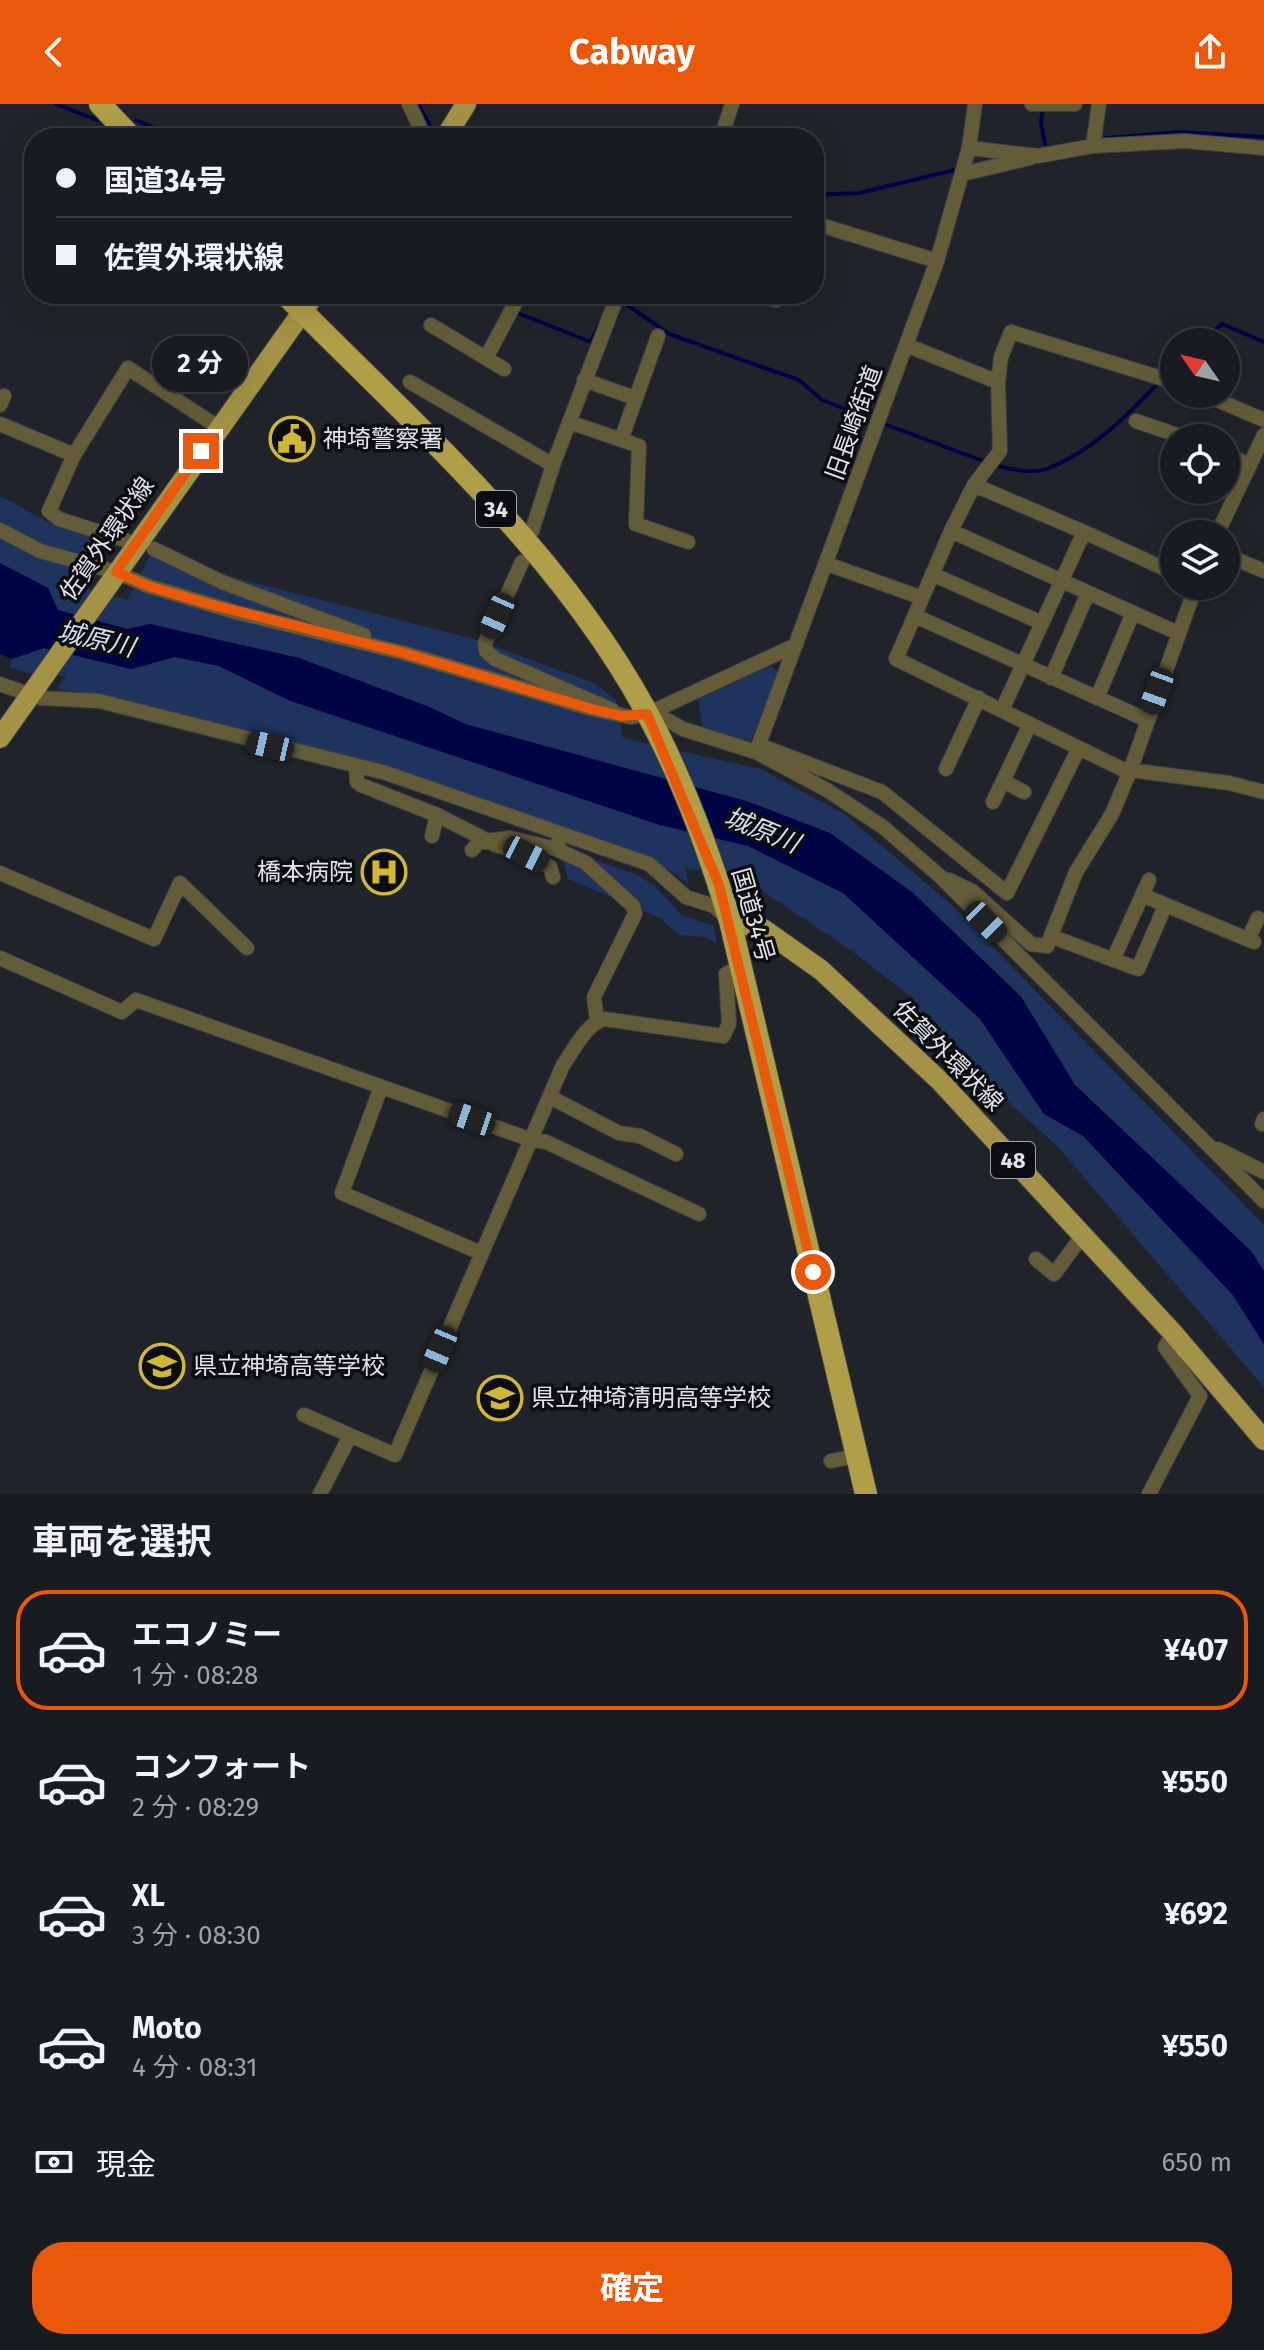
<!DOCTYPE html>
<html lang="ja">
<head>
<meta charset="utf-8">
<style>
  body { margin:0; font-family:"Fira Sans","Noto Sans JP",sans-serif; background:#25282d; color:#f1f3f6; height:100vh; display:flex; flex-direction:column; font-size:30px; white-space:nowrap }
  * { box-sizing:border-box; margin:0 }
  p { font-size:26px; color:#9fa1a5 }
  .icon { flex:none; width:44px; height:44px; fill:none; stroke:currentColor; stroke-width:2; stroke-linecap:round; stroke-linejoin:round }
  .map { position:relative; height:1390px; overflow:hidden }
  .panel { display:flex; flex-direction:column; background:#181b20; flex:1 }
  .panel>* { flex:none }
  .hud { position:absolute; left:24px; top:24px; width:800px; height:176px; border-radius:32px; box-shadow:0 8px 32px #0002,0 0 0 2px #36393e; display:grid; align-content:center; height:176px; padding:0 32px; background:#181b20 }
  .needle { width:52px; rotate:304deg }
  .buttons { position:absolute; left:1160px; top:224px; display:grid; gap:16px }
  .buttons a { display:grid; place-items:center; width:80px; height:80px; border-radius:50%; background:#181b20; box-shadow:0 8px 32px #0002,0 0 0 2px #36393e; font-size:40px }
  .end { position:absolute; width:36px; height:36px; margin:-18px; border:10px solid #ea580c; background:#fff; box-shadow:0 0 0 4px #fff }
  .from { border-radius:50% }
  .bubble { position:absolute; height:56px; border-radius:28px; background:#181b20; box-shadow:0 8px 32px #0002,0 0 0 2px #36393e; font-size:26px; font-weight:700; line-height:56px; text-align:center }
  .car { position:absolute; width:24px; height:48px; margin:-24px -12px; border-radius:10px; box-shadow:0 0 6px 2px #0007; background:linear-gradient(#222 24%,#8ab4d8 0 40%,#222 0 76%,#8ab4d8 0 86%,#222 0) }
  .hud b { display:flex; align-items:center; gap:28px; height:76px; font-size:30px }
  .hud b+b { border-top:2px solid #36393e }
  .hud i { width:20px; height:20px; background:#f1f3f6 }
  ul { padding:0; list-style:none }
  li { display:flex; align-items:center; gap:24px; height:120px; margin:0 16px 12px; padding:0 16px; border:4px solid transparent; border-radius:32px }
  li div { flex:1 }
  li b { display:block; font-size:30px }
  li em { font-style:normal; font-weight:700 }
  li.current { border-color:#ea580c }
  li>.icon { width:72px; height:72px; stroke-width:1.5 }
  h2 { padding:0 32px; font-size:36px; line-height:96px }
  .pay { display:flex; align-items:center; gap:20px; height:88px; padding:0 32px; font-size:30px }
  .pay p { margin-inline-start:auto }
  .button { display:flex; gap:16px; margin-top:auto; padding:16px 32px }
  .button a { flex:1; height:92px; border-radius:32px; background:#ea580c; color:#fff; font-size:32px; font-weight:700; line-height:92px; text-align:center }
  header { display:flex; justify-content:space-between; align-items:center; height:104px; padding:0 32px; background:#ea580c; color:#fff; font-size:36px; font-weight:700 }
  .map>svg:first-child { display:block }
  .green { fill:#1f335f }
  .water { fill:#000446 }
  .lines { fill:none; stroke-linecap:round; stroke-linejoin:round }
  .stream { stroke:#000446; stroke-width:4 }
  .minor-casing { stroke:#3b3f45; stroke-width:16 }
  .primary-casing { stroke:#3b3f45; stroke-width:22 }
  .trunk-casing { stroke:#3b3f45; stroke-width:24 }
  .minor { stroke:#645c38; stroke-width:14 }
  .primary { stroke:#a49346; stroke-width:20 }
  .trunk { stroke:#b19e48; stroke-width:22 }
  .route { stroke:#ea580c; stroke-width:10 }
  .labels { text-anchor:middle; stroke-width:7; stroke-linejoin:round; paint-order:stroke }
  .shield { fill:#0b0d10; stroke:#a2a4a8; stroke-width:2 }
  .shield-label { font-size:22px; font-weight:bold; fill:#e2e4e9 }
  .street-label { font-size:24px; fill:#e2e4e9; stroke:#0b0d10 }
  .poi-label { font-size:24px; fill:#e2e4e9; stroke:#0b0d10; text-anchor:start }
  .water-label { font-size:26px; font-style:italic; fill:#d4def2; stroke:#0b0d10 }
</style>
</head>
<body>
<header><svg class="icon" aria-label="back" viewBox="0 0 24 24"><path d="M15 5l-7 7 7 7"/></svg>Cabway<svg class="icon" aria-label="share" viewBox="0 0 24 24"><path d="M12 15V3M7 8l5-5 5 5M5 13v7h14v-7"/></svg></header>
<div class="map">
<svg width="1264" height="1390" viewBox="0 0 1264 1390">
  <rect width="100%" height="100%" fill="#20242a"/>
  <path class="green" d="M0 392 47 418 112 440 81 483 127 496 150 452 474 535 594 579 616 596 623 634 760 665 843 709 952 801 1264 1121V1167L1251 1147 1075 981 1021 892 913 789 830 729 746 697 465 620 432 604 299 554 150 520 127 525 58 506 48 484 0 459Z
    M44 544 131 565 175 553 219 562 288 596 660 721 748 742 843 789 980 915 1044 1010 1083 1032 1232 1190 1264 1240V1283L1060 1045 912 910 914 895 852 847 740 772 685 764 689 780 651 754 100 591 57 585 66 572 27 569 9 563 12 555Z
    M770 562 778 568 751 637 703 626 698 595C725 586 744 573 770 562Z
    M588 753 637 771 655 782 683 812 713 821 717 839 704 833 679 831 660 814 568 775 563 756Z"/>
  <path class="water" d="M0 459 48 484 58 506 127 525 150 520 299 554 432 604 465 620 746 697 830 729 913 789 1021 893 1075 981 1251 1147 1264 1167V1240L1232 1190 1083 1032 1044 1010 980 915 843 789 748 742 660 721 288 596 219 562 175 553 131 565 44 544 12 555 0 550Z"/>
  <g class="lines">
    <path class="stream" d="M56 0 97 16
      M418 0 433 27
      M1043 2 1041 19 1045 40
      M136 16 178 34
      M1106 34 1180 28 1264 33
      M814 91 859 89 955 66
      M496 190 510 201
      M619 202 626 200 669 230 799 276 822 296 871 315
      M515 208 591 238 600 219
      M1202 238 1222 220 1264 238
      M887 321 986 358
      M994 361C1011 365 1032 371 1049 364 1098 345 1139 299 1174 263"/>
    <g class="minor-casing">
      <path id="minor" d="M409 0 425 34
        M1032 0H1075
        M721 34 732 0
        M1093 42 1099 0
        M969 44 1038 52 1093 42 1185 37 1264 44
        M962 70 1030 54
        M814 119 937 157
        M746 190 776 196
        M431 221 504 265
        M906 241 998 278
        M486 254 520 190
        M584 276 635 294
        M410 278 553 361
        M1174 278 1011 228 1001 253 998 278 1000 347 974 381 951 427 896 555 1122 665 1229 679 1264 688
        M1203 290 1264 316
        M0 301 4 292
        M1136 317 1186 334
        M569 318 639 342 636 420 688 438
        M0 320 74 351
        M621 336 658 232
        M1226 351 1250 361
        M974 381 1084 428
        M0 426 40 447 116 468 148 482 239 509 404 549 592 605 630 613 647 610 667 616 683 625 756 648 827 686 883 723 941 773 1264 1097
        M532 427 553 361 618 190
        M951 427 1178 529
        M1217 430 1264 331
        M125 436 59 415 49 407 74 351 128 264 218 323
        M154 445 222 478 364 531
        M1226 451 1264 467
        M522 458 485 539 486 547 495 555 612 606
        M827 460 920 493
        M932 470 1042 519
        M915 512 1147 616
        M1051 574 1088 489
        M0 580 40 594 99 597 386 669 649 760 686 793 714 802 726 813
        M1097 594 1133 509
        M1002 606 1084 428 1174 469
        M647 610 796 541
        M756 648 937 157 969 44 975 0
        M756 648 767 644 882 688 1007 789 1079 644
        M356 662 357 678 361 681 437 711 432 732
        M946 665 979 594
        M1003 677 1024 688
        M993 698 1030 620
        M437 711 496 741 526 750 550 763 553 773
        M561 731 556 745 586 759 633 802 635 810 594 893 597 917
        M472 746 479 738 510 734 556 745
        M0 769 154 835 180 779 247 844
        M949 776 972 787 1031 840 1047 842 1076 768 1112 710 1130 667 1196 482
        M1142 791 1254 838
        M1053 833 1138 865 1165 802
        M1248 835 1258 814
        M0 854 122 908 136 896 529 1035 546 1038 699 1110
        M1113 856 1149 776
        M381 983 342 1089 481 1149
        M550 993 619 1029 640 1032 676 1050
        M1262 1020 1264 1015
        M1218 1045 1264 1068
        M1036 1155 1054 1170 1083 1131
        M304 1311 395 1351 563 961C574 946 586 919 605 915L723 932 729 920 726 870 741 862
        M831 1357 857 1352
        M320 1390 350 1332
        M1149 1390 1200 1292 1165 1243 1173 1229"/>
    </g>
    <g class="primary-casing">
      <path id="primary" d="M445 34 466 0
        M0 634 315 190
        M730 817 763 825 821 866 940 977 1173 1229 1264 1336"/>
    </g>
    <g class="trunk-casing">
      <path id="trunk" d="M100 0 132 34
        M285 190C418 325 572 457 658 630 687 688 711 754 730 817L866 1390"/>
    </g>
    <use href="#minor" class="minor"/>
    <use href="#primary" class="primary"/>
    <use href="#trunk" class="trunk"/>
  </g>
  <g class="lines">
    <path class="route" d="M201 347 116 468 148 482 209 500 404 549 592 605 622 612 647 610 719 781 813 1168"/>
  </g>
  <defs>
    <g id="civic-ring" transform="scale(2.3)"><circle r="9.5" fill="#0b0d10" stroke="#d1b736" stroke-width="1.5"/><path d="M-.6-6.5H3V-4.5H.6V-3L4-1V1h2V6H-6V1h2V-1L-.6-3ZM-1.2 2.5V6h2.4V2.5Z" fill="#d1b736"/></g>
    <g id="hospital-ring" transform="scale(2.3)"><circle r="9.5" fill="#0b0d10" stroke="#d1b736" stroke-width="1.5"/><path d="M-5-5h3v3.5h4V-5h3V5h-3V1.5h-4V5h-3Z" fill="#d1b736"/></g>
    <g id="school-ring" transform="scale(2.3)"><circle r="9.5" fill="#0b0d10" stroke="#d1b736" stroke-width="1.5"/><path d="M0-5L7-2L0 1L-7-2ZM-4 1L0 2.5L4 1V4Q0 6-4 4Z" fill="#d1b736"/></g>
  </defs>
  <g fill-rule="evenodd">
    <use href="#civic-ring" x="292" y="335"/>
    <use href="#hospital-ring" x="384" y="768"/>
    <use href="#school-ring" x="162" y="1262"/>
    <use href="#school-ring" x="500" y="1294"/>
  </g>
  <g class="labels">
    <g class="shield">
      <rect x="476" y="387" width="40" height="36" rx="6"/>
      <rect x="991" y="1038" width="44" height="36" rx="6"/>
    </g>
    <g class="shield-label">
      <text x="496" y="413">34</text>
      <text x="1013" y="1064">48</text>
    </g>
    <g class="street-label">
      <text transform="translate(854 319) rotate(-70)" y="8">旧長崎街道</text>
      <text transform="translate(107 435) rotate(-55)" y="8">佐賀外環状線</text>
      <text transform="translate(753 811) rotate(74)" y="8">国道34号</text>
      <text transform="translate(948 952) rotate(45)" y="8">佐賀外環状線</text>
    </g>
    <g class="poi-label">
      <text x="323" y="343">神埼警察署</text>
      <text x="353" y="776" text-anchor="end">橋本病院</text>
      <text x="193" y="1270">県立神埼高等学校</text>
      <text x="531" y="1302">県立神埼清明高等学校</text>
    </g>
    <g class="water-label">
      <text transform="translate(96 535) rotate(13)" y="9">城原川</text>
      <text transform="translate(762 726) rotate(22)" y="9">城原川</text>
    </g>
  </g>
</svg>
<div class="buttons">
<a><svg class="needle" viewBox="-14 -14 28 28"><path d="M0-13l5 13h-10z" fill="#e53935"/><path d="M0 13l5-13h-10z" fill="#9fa1a5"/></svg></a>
<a><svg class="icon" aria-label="locate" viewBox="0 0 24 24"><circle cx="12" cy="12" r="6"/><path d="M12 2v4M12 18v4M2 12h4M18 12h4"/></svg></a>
<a><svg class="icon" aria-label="layers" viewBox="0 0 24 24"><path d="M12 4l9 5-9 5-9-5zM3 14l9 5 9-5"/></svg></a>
</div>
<i class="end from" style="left:813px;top:1168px"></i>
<i class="end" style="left:201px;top:347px"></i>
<div class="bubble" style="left:152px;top:232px;width:96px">2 分</div>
<i class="car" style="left:497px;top:512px;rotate:204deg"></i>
<i class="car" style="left:1157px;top:587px;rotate:200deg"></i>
<i class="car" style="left:270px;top:642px;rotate:283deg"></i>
<i class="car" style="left:526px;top:750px;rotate:117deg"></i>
<i class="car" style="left:986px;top:818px;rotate:135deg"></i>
<i class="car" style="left:472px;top:1015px;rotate:289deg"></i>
<i class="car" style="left:440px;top:1245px;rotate:203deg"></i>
<div class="hud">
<b><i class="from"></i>国道34号</b>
<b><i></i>佐賀外環状線</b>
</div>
</div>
<section class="panel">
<h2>車両を選択</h2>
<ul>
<li class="current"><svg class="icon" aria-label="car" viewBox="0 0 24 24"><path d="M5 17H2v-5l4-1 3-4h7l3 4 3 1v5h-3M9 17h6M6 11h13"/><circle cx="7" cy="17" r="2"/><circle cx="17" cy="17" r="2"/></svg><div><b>エコノミー</b><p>1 分 · 08:28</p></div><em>¥407</em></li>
<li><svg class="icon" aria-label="car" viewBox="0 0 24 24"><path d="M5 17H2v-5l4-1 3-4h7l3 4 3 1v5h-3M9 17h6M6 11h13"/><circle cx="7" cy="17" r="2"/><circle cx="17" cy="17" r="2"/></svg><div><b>コンフォート</b><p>2 分 · 08:29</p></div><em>¥550</em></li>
<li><svg class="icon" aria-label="car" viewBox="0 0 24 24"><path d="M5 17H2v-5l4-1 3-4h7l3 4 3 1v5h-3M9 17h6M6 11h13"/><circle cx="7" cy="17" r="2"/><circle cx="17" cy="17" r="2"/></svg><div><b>XL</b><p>3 分 · 08:30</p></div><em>¥692</em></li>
<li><svg class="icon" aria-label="car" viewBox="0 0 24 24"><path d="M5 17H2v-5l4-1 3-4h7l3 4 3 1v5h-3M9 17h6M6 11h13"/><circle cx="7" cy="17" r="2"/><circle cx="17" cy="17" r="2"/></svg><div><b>Moto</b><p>4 分 · 08:31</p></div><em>¥550</em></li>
</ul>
<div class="pay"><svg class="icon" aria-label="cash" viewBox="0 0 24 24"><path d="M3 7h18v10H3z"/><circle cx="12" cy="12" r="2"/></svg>現金<p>650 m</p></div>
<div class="button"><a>確定</a></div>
</section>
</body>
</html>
